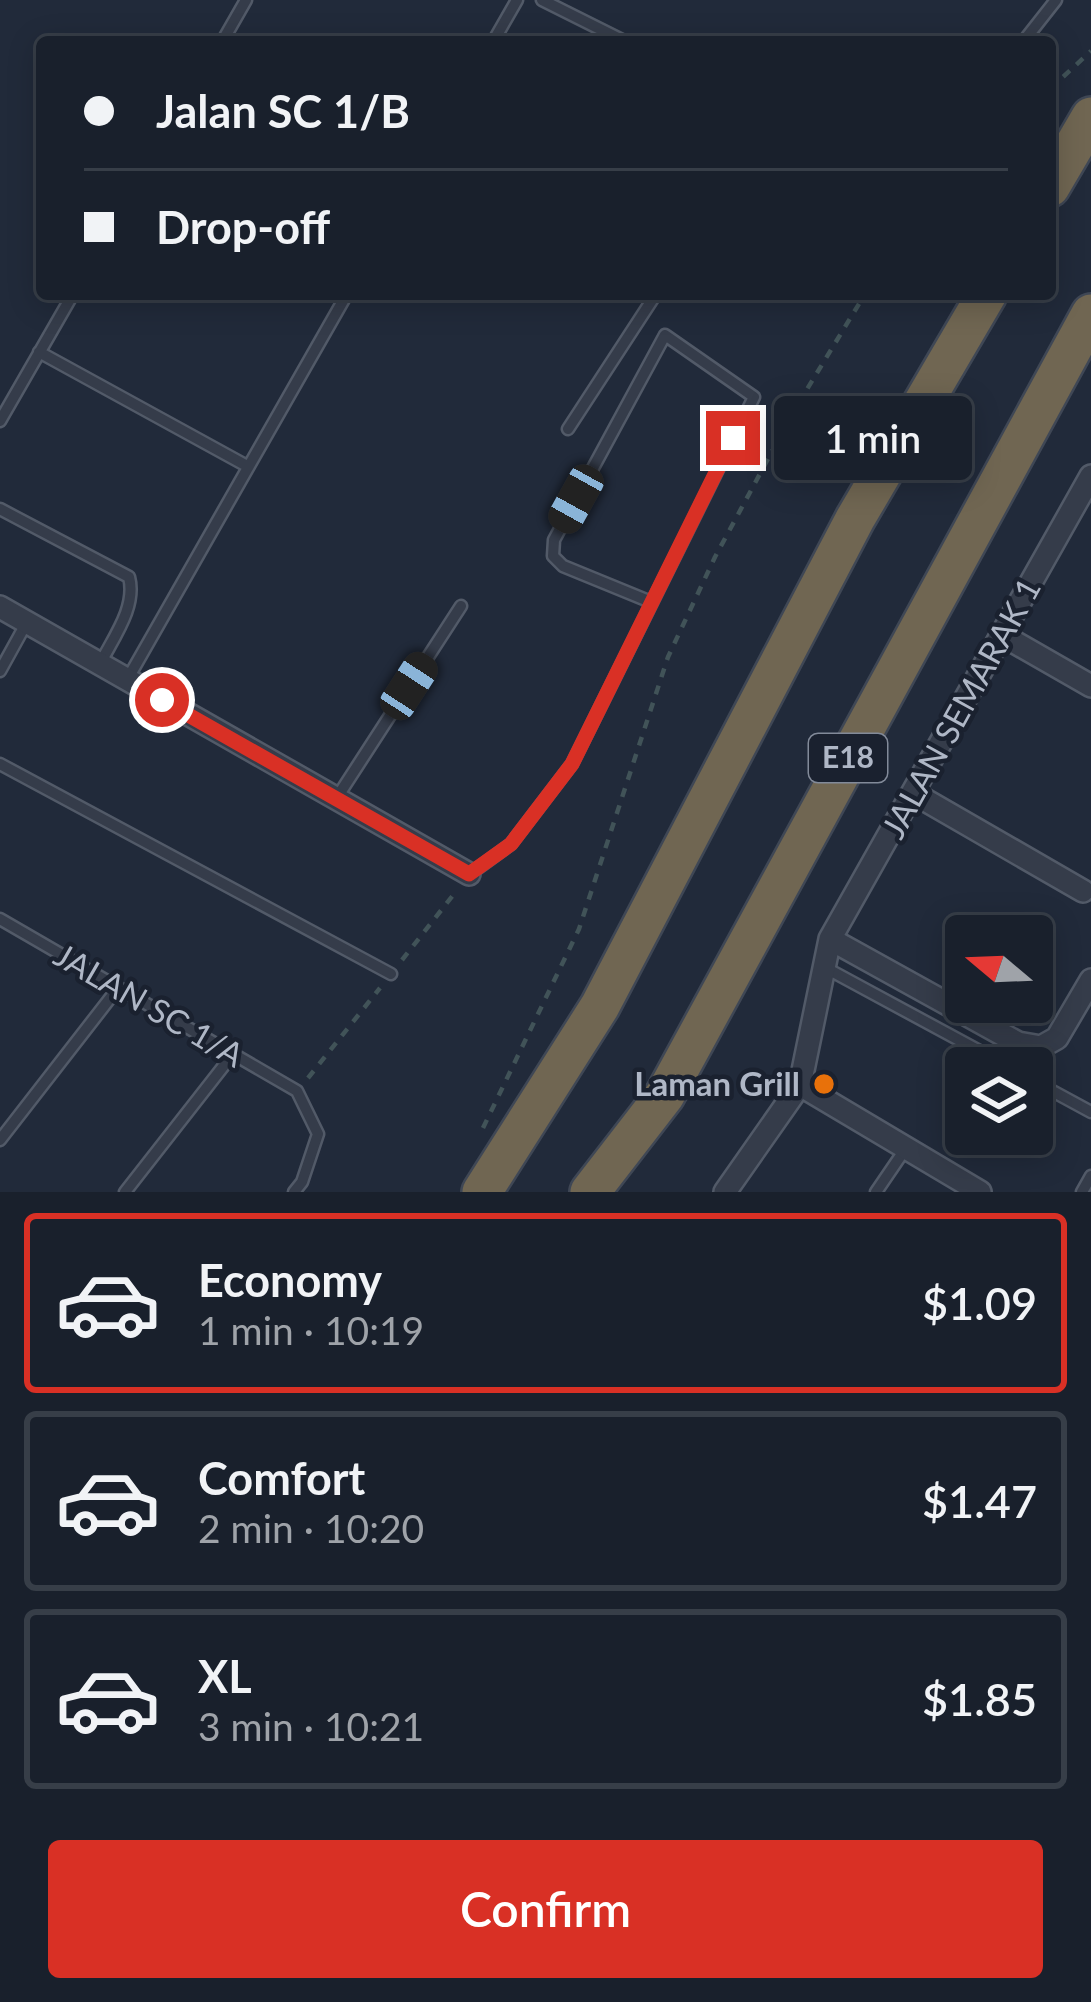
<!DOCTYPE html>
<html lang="en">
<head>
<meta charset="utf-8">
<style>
  body { margin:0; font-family:Lato,sans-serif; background:#262d38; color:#f1f3f6; height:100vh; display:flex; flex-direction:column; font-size:45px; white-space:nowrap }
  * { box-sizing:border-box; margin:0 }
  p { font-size:39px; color:#9fa3a9 }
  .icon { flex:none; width:66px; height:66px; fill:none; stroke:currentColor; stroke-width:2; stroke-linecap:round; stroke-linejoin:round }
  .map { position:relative; height:1192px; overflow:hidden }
  .details { display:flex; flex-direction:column; background:#19202c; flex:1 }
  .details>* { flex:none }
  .banner { position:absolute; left:36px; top:36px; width:1020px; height:264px; border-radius:12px; box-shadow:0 6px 30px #0003,0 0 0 3px #373e48; display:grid; align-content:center; height:264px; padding:0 48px; background:#19202c }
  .needle { width:78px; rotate:289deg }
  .fabs { position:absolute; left:945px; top:915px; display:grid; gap:24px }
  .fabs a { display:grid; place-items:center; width:108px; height:108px; border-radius:12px; background:#19202c; box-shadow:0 6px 30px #0003,0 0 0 3px #373e48; font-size:60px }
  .end { position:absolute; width:54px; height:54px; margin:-27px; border:15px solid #d93025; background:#fff; box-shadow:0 0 0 6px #fff }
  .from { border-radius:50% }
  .bubble { position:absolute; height:84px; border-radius:12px; background:#19202c; box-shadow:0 6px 30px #0003,0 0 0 3px #373e48; font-size:39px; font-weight:600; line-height:84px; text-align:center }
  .car { position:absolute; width:36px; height:72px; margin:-36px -18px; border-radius:15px; box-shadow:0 0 9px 3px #0007; background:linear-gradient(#222 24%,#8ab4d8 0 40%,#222 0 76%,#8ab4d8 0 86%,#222 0) }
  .banner b { display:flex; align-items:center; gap:42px; height:114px; font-size:45px }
  .banner b+b { border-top:3px solid #373e48 }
  .banner i { width:30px; height:30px; background:#f1f3f6 }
  ul { padding:21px 0 0; list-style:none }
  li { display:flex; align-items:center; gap:36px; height:180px; margin:0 24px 18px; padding:0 24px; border:6px solid #373e48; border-radius:12px }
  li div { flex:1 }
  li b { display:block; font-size:45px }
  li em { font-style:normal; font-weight:600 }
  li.on { border-color:#d93025 }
  li>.icon { width:108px; height:108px; stroke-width:1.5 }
  .cta { display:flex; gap:24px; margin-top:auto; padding:24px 48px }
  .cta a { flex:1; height:138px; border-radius:12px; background:#d93025; color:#fff; font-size:48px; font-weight:600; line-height:138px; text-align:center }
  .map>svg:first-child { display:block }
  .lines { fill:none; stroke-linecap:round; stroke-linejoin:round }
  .lane-casing { stroke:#525a68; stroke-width:15 }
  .street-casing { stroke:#525a68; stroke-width:26 }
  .highway-casing { stroke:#3f4755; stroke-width:44 }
  .path { stroke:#415358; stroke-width:4.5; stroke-dasharray:9 9; stroke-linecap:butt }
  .lane { stroke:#353c4a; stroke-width:10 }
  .street { stroke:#353c4a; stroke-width:21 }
  .highway { stroke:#706652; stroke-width:39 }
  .route { stroke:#d93025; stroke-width:15 }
  .food-dot { fill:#e8710a; stroke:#1a212f; stroke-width:4.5 }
  .labels { text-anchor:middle; stroke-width:9; stroke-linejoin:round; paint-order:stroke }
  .shield { fill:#1a212f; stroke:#828a99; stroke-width:3 }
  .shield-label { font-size:30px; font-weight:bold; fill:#afb7c6 }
  .street-label { font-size:33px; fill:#afb7c6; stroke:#1a212f }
  .poi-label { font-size:33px; font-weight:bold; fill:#afb7c6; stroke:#1a212f; text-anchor:end }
</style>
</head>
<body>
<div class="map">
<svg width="1091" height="1192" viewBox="0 0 1091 1192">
  <rect width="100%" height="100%" fill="#212a3a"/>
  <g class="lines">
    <g class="lane-casing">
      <path id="lane" d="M542 0 626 42
        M222 42 246 0
        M493 42 517 0
        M1023 42 1056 0
        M39 352 247 466
        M0 421 73 294
        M568 429 656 294
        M0 509 129 577C137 607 113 638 100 664
        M0 671 27 622
        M127 680 347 294
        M0 764 391 974
        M336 799 461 606
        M470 874 511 844 572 764 754 397 665 335 554 540 553 556 563 566 651 602
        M0 919 297 1091 318 1134 302 1182 294 1192
        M824 967 1011 1068
        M1032 1080 1091 1112
        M0 1140 118 988
        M125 1192 233 1054
        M876 1192 906 1148
        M1082 1192 1091 1176"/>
    </g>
    <g class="street-casing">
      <path id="street" d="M0 607 469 874
        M1002 635 1091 686
        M913 793 1083 891
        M830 939 1018 1043 1041 1047 1057 1038 1091 980
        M800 1085 980 1192
        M725 1192 800 1085 830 939 1091 476"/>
    </g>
    <g class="highway-casing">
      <path id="highway" d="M1050 187 1091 117
        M482 1192 600 1006 855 519 987 294
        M590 1192 665 1095 1091 314"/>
    </g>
    <path class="path" d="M1050 89 1091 51
      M402 960 454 894
      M308 1078 380 988
      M483 1128 579 929 668 657 715 557 795 409 865 294"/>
    <use href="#lane" class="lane"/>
    <use href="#street" class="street"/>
    <use href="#highway" class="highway"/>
  </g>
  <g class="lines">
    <path class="route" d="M162 700 469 874 511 844 572 764 733 438"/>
  </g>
  <circle class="food-dot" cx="824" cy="1084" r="12"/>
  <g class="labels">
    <rect class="shield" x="809" y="734" width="78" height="48" rx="9"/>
    <g class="shield-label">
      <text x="848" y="768">E18</text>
    </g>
    <g class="street-label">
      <text transform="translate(961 708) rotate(-61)" y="12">JALAN SEMARAK 1</text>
      <text transform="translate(149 1005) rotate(30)" y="12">JALAN SC 1/A</text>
    </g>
    <g class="poi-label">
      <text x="800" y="1096">Laman Grill</text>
    </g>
  </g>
</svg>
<div class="fabs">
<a><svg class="needle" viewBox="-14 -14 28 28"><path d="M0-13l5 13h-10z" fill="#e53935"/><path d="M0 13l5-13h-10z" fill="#9fa3a9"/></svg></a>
<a><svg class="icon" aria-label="layers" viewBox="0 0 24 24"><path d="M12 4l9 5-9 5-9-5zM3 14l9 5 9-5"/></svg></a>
</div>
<i class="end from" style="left:162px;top:700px"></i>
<i class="end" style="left:733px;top:438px"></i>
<div class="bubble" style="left:774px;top:396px;width:198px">1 min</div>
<i class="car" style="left:576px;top:499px;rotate:209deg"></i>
<i class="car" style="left:409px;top:686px;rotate:33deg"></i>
<div class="banner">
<b><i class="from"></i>Jalan SC 1/B</b>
<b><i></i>Drop-off</b>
</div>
</div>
<section class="details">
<ul>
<li class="on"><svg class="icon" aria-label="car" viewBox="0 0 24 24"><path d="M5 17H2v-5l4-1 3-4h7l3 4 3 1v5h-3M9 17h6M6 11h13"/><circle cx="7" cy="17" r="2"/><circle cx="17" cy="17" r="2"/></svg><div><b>Economy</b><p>1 min · 10:19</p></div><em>$1.09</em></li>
<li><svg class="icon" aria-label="car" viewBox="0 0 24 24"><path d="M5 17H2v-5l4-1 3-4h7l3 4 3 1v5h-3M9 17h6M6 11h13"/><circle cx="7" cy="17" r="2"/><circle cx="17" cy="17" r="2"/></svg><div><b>Comfort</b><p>2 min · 10:20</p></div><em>$1.47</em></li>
<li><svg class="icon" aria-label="car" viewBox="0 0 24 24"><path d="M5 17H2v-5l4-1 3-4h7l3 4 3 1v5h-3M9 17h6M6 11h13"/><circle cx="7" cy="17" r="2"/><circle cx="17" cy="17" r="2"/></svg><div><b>XL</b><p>3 min · 10:21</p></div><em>$1.85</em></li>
</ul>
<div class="cta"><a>Confirm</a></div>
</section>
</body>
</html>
